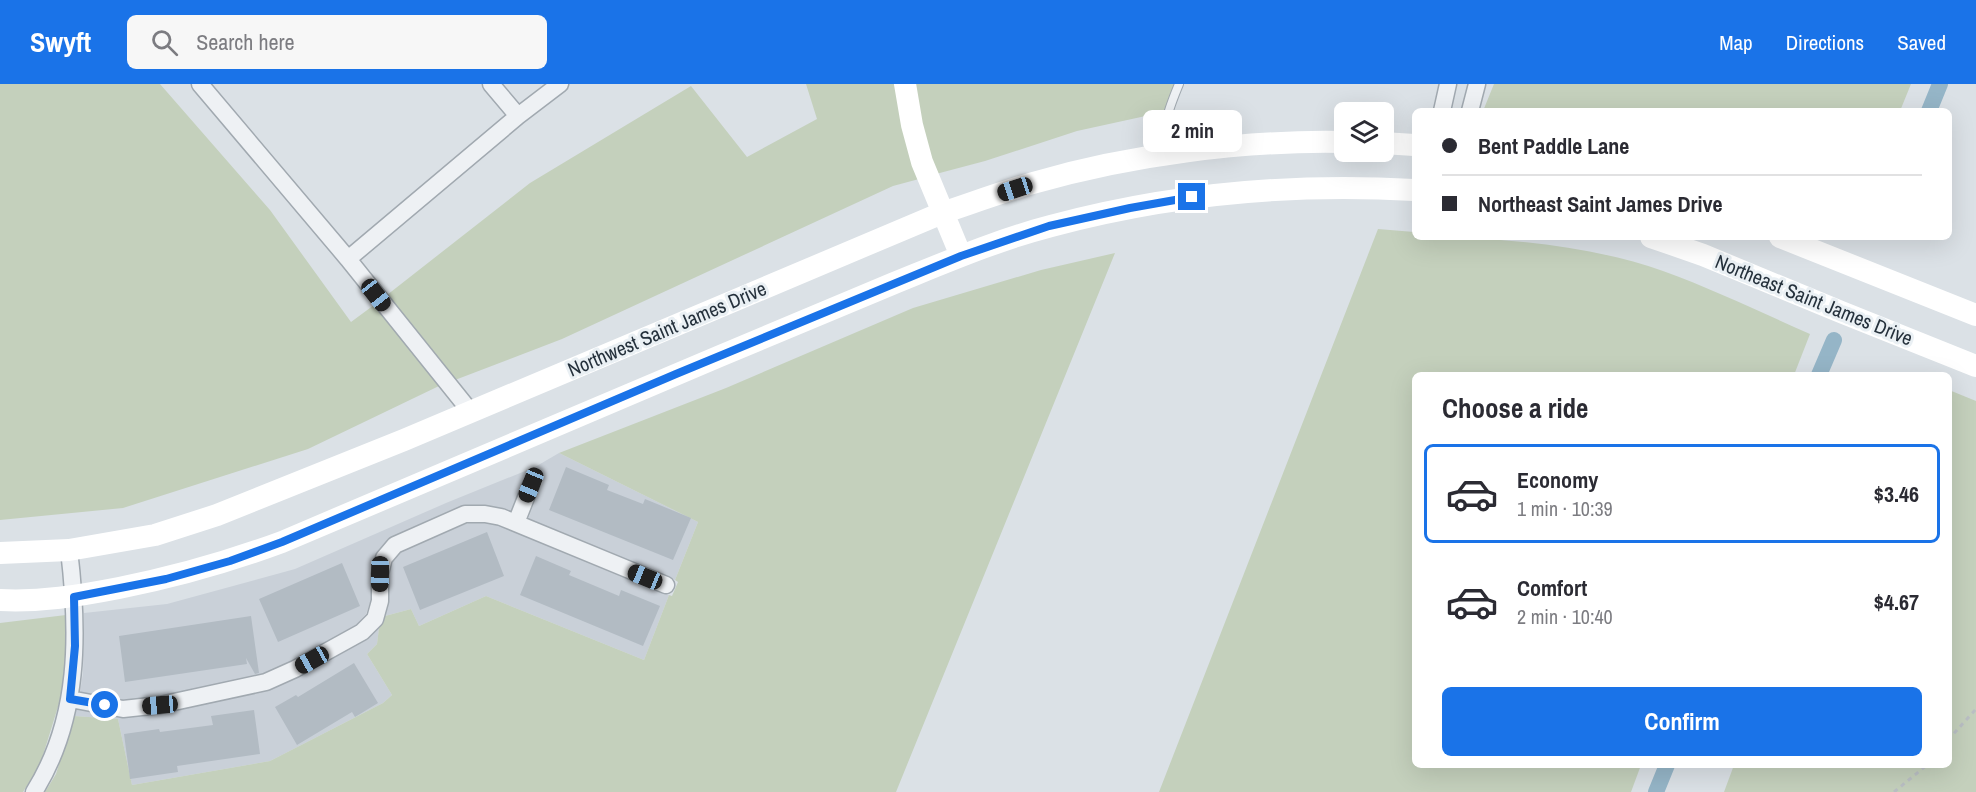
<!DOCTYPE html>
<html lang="en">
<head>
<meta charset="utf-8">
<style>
  body { margin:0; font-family:"Archivo Narrow",sans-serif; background:#f7f7f7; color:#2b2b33; height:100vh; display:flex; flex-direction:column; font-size:22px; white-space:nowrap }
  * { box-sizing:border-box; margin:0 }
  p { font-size:20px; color:#7c7c81 }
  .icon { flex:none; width:33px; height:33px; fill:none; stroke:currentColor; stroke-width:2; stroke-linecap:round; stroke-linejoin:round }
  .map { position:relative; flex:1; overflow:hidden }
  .panel { position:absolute; left:1412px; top:288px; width:540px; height:396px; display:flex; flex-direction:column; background:#fff; border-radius:9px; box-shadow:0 6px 24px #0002 }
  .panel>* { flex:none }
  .hud { position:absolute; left:1412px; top:24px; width:540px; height:132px; border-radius:9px; box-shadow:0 6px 24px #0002; display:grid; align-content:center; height:132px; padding:0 30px; background:#fff }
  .buttons { position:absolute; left:1334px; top:18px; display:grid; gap:12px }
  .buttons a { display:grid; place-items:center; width:60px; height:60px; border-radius:9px; background:#fff; box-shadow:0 6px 24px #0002; font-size:30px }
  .end { position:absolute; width:27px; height:27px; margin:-14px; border:8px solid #1a73e8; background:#fff; box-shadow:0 0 0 3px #fff }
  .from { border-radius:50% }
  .bubble { position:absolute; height:42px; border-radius:9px; background:#fff; box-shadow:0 6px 24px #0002; font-size:20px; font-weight:700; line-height:42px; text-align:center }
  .car { position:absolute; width:18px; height:36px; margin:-18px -9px; border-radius:8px; box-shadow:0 0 4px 2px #0007; background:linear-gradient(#222 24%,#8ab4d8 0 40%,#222 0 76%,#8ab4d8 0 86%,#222 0) }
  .hud b { display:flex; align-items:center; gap:21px; height:57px; font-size:22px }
  .hud b+b { border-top:2px solid #e1e1e2 }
  .hud i { width:15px; height:15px; background:#2b2b33 }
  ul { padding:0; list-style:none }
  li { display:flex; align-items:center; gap:18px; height:99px; margin:0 12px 9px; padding:0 18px; border:3px solid transparent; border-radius:9px }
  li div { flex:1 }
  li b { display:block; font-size:22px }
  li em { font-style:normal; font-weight:700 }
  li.on { border-color:#1a73e8 }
  li>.icon { width:54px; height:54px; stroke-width:1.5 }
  h2 { padding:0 30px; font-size:27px; line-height:72px }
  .cta { display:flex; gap:12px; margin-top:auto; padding:12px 30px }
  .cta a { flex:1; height:69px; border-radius:9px; background:#1a73e8; color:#fff; font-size:24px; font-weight:700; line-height:69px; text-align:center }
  header { display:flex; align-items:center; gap:36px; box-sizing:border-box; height:84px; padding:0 30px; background:#1a73e8; color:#fff }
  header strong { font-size:28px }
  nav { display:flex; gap:33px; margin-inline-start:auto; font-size:21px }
  .search { width:420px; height:54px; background:#f7f7f7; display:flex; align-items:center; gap:15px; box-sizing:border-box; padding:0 21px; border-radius:9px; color:#7c7c81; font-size:22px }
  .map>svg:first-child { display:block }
  .built { fill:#c9d0d8 }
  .green { fill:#c4d0bc }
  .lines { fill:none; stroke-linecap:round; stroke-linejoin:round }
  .canal { stroke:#95b5c7; stroke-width:16 }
  .building { fill:#b2bbc3 }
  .lane-casing { stroke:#a1a9b0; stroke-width:10 }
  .street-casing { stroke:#a1a9b0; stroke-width:19 }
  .path { stroke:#babfc4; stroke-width:3; stroke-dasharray:4.5 4.5; stroke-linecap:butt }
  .lane { stroke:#eef1f4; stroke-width:8 }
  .street { stroke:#eef1f4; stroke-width:16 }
  .secondary { stroke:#fff; stroke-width:22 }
  .route { stroke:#1a73e8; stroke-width:8 }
  .labels { text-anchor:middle; stroke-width:6; stroke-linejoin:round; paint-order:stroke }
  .street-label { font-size:20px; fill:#25313c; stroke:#eaf0f4 }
</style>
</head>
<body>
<header>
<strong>Swyft</strong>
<div class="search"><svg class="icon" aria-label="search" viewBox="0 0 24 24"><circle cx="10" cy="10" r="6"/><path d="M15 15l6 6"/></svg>Search here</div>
<nav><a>Map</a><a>Directions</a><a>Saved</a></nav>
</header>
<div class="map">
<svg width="1976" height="708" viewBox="0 0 1976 708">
  <rect width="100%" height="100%" fill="#dbe1e6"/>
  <path class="built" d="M559 369 698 438 675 496 528 435 543 397 526 390 511 428 486 421 460 423 388 455 375 471 371 489V516L366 530 356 541 290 578 263 590 158 613 123 616 80 608 83 589 84 529 167 520 295 485 446 419 535 383Z
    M484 438 499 441 669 511 644 576 486 512 419 542 411 525 385 532 389 518V492L393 478 402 467 468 439Z
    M379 544 377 560 367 570 392 611 383 619 270 677 132 701 118 635 74 632 76 625 122 633 162 629 269 606 300 592 367 555Z"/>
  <path class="green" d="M0 0H160L270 126 351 238 374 221 439 302 308 365 123 424 0 436Z
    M806 0H896L919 95 893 102 562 255 455 296 387 211 530 99 691 2 747 73 817 35Z
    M914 0H1183L1173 26 1077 47 985 77 936 90 930 76Z
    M1494 0H1911L1900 27H1483Z
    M1378 145 1414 148V153C1494 153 1587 160 1663 187 1713 205 1762 229 1810 250L1794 291H1414V681H1641L1631 708H1159Z
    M1115 169 896 708H45L56 690 74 632 118 635 132 701 270 677 383 619 392 611 367 570 377 560 379 544 385 532 411 525 419 542 486 512 644 576 669 511 672 512 678 498 675 496 698 438 559 369 726 304 913 224 1041 186Z
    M1949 306 1976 317V708H1724L1734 681H1948Z
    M66 531 65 586 61 613 40 681 23 708H0V539Z"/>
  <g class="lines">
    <path class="canal" d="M1929 27 1940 0
      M1819 291 1834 256
      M1656 708 1667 681"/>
  </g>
  <path class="building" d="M566 383 609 401 607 406 643 420 645 415 691 434 673 476 549 426Z
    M487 448 504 492 420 526 403 483Z
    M536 472 571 487 569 491 619 512 621 506 660 522 643 562 520 511Z
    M342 479 360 522 278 558 259 515Z
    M251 532 259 589 255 590 246 574 247 580 125 598 119 552Z
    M354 579 378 619 355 633 352 628 297 661 275 623 296 611 298 613Z
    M254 626 260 670 177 682 178 688 130 695 124 650 159 645 160 648 213 641 211 632Z"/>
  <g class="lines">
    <g class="lane-casing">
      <path id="lane" d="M1166 68C1164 37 1167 29 1179 0"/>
    </g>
    <g class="street-casing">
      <path id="street" d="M200 0 348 175 470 327
        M491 0 518 32
        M1442 27 1448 0
        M1470 27 1477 0
        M348 175 518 32 560 0
        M516 439 531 401
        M70 615 123 625 160 621 266 598 295 585 362 548 375 535 380 517V490L384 474 395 461 465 430H485L501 433 666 501
        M34 708C80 635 79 549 69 466"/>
    </g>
    <path class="path" d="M1948 656 1976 625
      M1894 708 1927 681"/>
    <use href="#lane" class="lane"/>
    <use href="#street" class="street"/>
    <path class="secondary" d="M905 0 912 41 922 78 961 172
      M1383 59 1414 61
      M1651 153 1703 171 1841 228 1976 282
      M1780 153 1976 231
      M0 469 69 466 155 451 217 431 404 356 942 129C972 119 1002 108 1033 99 1129 71 1244 56 1344 58
      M0 516C41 518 78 512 119 504 175 493 228 478 282 458 428 395 574 333 720 272 778 248 835 224 892 200 944 179 997 156 1051 142 1170 110 1292 99 1414 106"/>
  </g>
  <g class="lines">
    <path class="route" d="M105 621 70 615 75 562 74 513 166 495 230 477 282 458 676 290 961 172 1049 142 1130 124 1192 113"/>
  </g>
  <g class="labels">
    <g class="street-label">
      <text transform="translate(1814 216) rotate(22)" y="7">Northeast Saint James Drive</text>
      <text transform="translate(667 245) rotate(-23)" y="7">Northwest Saint James Drive</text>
    </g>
  </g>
</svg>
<div class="buttons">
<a><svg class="icon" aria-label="layers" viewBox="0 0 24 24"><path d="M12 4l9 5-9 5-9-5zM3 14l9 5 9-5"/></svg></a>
</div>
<i class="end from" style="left:105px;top:621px"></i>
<i class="end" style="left:1192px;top:113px"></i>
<div class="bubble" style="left:1143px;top:26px;width:99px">2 min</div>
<i class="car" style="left:1015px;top:105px;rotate:252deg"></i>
<i class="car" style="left:376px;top:211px;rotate:142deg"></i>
<i class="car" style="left:531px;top:401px;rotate:202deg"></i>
<i class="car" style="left:380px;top:490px;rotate:181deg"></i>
<i class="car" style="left:645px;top:493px;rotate:292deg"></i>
<i class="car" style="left:312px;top:576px;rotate:241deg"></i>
<i class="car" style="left:160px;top:621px;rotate:265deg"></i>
<div class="hud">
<b><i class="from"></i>Bent Paddle Lane</b>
<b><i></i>Northeast Saint James Drive</b>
</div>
<section class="panel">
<h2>Choose a ride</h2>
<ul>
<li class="on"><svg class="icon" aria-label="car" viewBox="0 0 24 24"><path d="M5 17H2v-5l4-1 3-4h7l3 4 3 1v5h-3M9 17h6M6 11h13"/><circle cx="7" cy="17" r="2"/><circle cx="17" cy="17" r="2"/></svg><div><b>Economy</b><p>1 min · 10:39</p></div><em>$3.46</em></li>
<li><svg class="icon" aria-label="car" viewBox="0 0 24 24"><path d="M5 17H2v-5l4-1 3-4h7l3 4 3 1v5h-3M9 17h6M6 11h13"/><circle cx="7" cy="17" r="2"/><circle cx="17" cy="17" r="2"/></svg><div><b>Comfort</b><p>2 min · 10:40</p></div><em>$4.67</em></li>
</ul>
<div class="cta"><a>Confirm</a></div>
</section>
</div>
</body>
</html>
